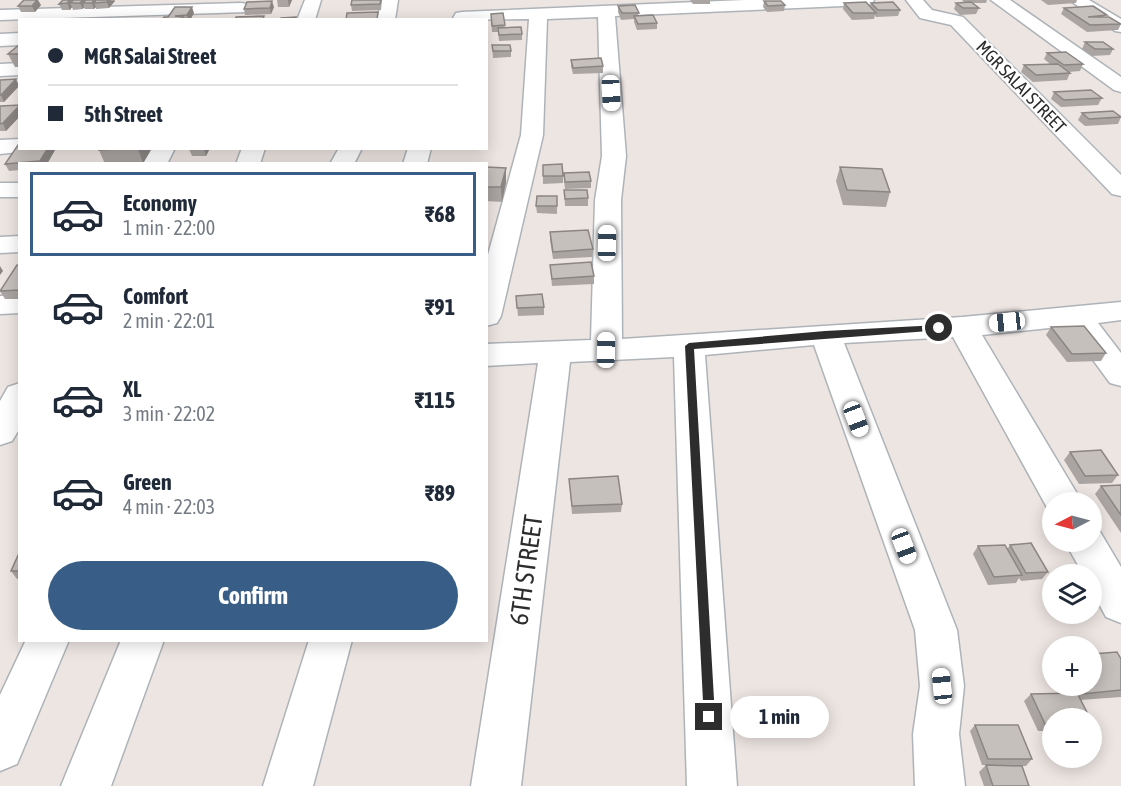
<!DOCTYPE html>
<html lang="en">
<head>
<meta charset="utf-8">
<style>
  body { margin:0; font-family:"Asap Condensed",sans-serif; background:#f6f6f7; color:#1f2937; height:100vh; display:flex; flex-direction:column; font-size:22px; white-space:nowrap }
  * { box-sizing:border-box; margin:0 }
  p { font-size:20px; color:#747a83 }
  .icon { flex:none; width:33px; height:33px; fill:none; stroke:currentColor; stroke-width:2; stroke-linecap:round; stroke-linejoin:round }
  .map { position:relative; flex:1; overflow:hidden }
  .details { position:absolute; left:18px; top:162px; width:470px; height:480px; display:flex; flex-direction:column; background:#fff; border-radius:0px; box-shadow:0 3px 15px #0003 }
  .details>* { flex:none }
  .hud { position:absolute; left:18px; top:18px; width:470px; height:132px; border-radius:0px; box-shadow:0 3px 15px #0003; display:grid; align-content:center; height:132px; padding:0 30px; background:#fff }
  .needle { width:39px; rotate:264deg }
  .fabs { position:absolute; left:1042px; top:492px; display:grid; gap:12px }
  .fabs a { display:grid; place-items:center; width:60px; height:60px; border-radius:50%; background:#fff; box-shadow:0 3px 15px #0003; font-size:30px }
  .end { position:absolute; width:27px; height:27px; margin:-14px; border:8px solid #2d2d2d; background:#fff; box-shadow:0 0 0 3px #fff }
  .from { border-radius:50% }
  .bubble { position:absolute; height:42px; border-radius:21px; background:#fff; box-shadow:0 3px 15px #0003; font-size:20px; font-weight:700; line-height:42px; text-align:center }
  .car { position:absolute; width:18px; height:36px; margin:-18px -9px; border-radius:8px; box-shadow:0 0 4px 2px #0007; background:linear-gradient(#fff 24%,#345 0 40%,#fff 0 76%,#345 0 86%,#fff 0) }
  .hud b { display:flex; align-items:center; gap:21px; height:57px; font-size:22px }
  .hud b+b { border-top:2px solid #e0e1e3 }
  .hud i { width:15px; height:15px; background:#1f2937 }
  ul { padding:10px 0 0; list-style:none }
  li { display:flex; align-items:center; gap:18px; height:84px; margin:0 12px 9px; padding:0 18px; border:3px solid transparent; border-radius:0px }
  li div { flex:1 }
  li b { display:block; font-size:22px }
  li em { font-style:normal; font-weight:700 }
  li.active { border-color:#385d86 }
  li>.icon { width:54px; height:54px; stroke-width:1.5 }
  .button { display:flex; gap:12px; margin-top:auto; padding:12px 30px }
  .button a { flex:1; height:69px; border-radius:36px; background:#385d86; color:#fff; font-size:24px; font-weight:700; line-height:69px; text-align:center }
  .map>svg:first-child { display:block }
  .lines { fill:none; stroke-linecap:round; stroke-linejoin:round }
  .street-casing { stroke:#aeb3b8; stroke-width:3 }
  .street { fill:#fff; fill-rule:evenodd }
  .wall { fill:#aaa5a3 }
  .shaded-wall { fill:#8b8684 }
  .building { fill:#c6c0bd; stroke:#8b8684; stroke-width:1.5 }
  .route { fill:#2d2d2d }
  .labels { text-anchor:middle; stroke-width:4.5; stroke-linejoin:round; paint-order:stroke }
  .far-street-label { font-size:18px; fill:#2d2d2d; stroke:#fff }
  .near-street-label { font-size:26px; fill:#2d2d2d; stroke:#fff }
</style>
</head>
<body>
<div class="map">
<svg width="1121" height="786" viewBox="0 0 1121 786">
  <rect width="100%" height="100%" fill="#ede5e2"/>
  <g class="lines">
    <g class="street-casing">
      <path id="street" d="M305 0H321L315 20H297Z
        M382 0H398L395 20H377Z
        M744 0H874L872 4 866 5 615 16 626 156 621 200 622 339 962 317 1121 302V320L1098 323 1121 353V386L1110 383 1068 326 982 335 1082 502H1053V514L1050 513 953 337 844 343 957 630 964 686 959 734 965 786H915L913 734 920 686 915 630 814 345 705 355 737 786H687L674 357 570 362 521 786H471L538 363 486 366V344L591 340 595 200 602 156 598 17 547 19 543 135 501 316 497 323 486 326V262L521 135 529 19 452 20 456 13 462 12Z
        M906 0H923L932 10 963 17 1121 175V196L1112 194 951 25 920 18Z
        M991 0H1010L1121 77V92L1114 90Z
        M1069 0H1089L1121 19V32L1115 31Z
        M241 3 247 4 250 8 247 12 0 20V10Z
        M20 33V45L0 46V34Z
        M20 63V75L0 76V64Z
        M20 139V148H30L28 151 0 154V140Z
        M152 148H175L167 164H143Z
        M242 148H265L260 164H236Z
        M339 148H362L354 164H330Z
        M408 148H431L427 164H403Z
        M0 183H20V197H0Z
        M20 236V252L0 253V237Z
        M20 295V313L0 314V296Z
        M20 383V428L12 441 0 445V401L8 387Z
        M1092 528 1099 530 1121 567V623L1106 617 1092 591V574H1083L1065 542H1092Z
        M26 640H69L17 764 0 771V695Z
        M121 640H164L111 786H61Z
        M309 640H352L313 786H263Z"/>
    </g>
    <use href="#street" class="street"/>
  </g>
  <path class="wall" d="M63 0H115V1L109 8 96 9V7L94 9H85L84 7 83 9 73 10 72 7 70 10H62L59 4Z
    M277 0H292L289 7H278Z
    M352 0H382L381 10 352 11 351 5Z
    M690 0H710V4H693Z
    M962 0H987L986 3H973L979 8 976 14 960 15 954 9 956 3H965Z
    M1041 0H1077L1076 3 1048 5Z
    M764 1 785 5 784 11 767 12 763 7Z
    M844 3 870 7 871 3 900 10 898 16 876 17 875 15 874 19 852 20 843 9Z
    M41 5 35 12H21L18 6Z
    M618 6 639 13 638 15 657 23V29L637 30 634 22V19L621 20 618 12Z
    M274 7 271 14 245 15 244 9Z
    M1064 8 1121 24 1118 30 1087 32 1061 14Z
    M194 13 190 20H162Z
    M503 13 505 28 522 34V40L499 41 498 32H492L491 14Z
    M1085 42 1113 49 1110 55 1092 56 1082 49Z
    M20 44V67H15L8 54Z
    M492 45 511 51V57L493 58Z
    M1047 53 1083 64 1080 71 1069 72 1070 73 1067 80 1033 82 1021 72 1024 65 1050 64 1044 59Z
    M571 60 603 66V73L573 74 571 66Z
    M0 80 19 86 4 102H0Z
    M1054 92 1102 98 1098 105 1061 107 1051 99Z
    M20 105V116L6 131H0V106Z
    M1082 113 1121 117 1118 124 1085 126 1078 120Z
    M152 148 143 163 129 164H105L99 150Z
    M210 148 206 156H192L189 149Z
    M55 150 47 164H20V170L9 171 5 164Z
    M543 165 563 176V183L543 184Z
    M486 167 506 168V182L502 202 486 201Z
    M840 167 890 192 886 207 843 205 836 181Z
    M564 173 591 181V188L565 189 564 181Z
    M564 190 588 198V206H565Z
    M557 196V214L537 213 536 206Z
    M550 232 593 249 592 257 553 259 550 240Z
    M20 265V299H5L0 291Z
    M550 265 594 276V284L552 286Z
    M516 296 544 307V315L518 316Z
    M1051 327 1106 353 1101 361 1067 362 1046 335Z
    M1070 452 1118 475 1112 483 1079 484 1064 460Z
    M569 479 622 504 621 512 572 514Z
    M1121 485V533L1095 494 1101 486Z
    M1010 545 1048 572 1042 579 1021 581 1019 578 1016 583 988 585 973 554 978 546 1008 548Z
    M20 551V579H17L11 571Z
    M1121 659V697L1080 700 1053 718V731H1038L1024 701 1031 694 1071 693 1067 686H1092Z
    M975 725 1032 759 1026 766H1003L1029 786H984L979 772 986 765H982L970 731Z"/>
  <path class="shaded-wall" d="M37 0H38L41 5 35 12 32 6Z
    M70 0H78L70 3 72 7 70 10 67 3Z
    M83 0H88L83 3 84 7 83 9 80 3Z
    M94 0H99L94 3 96 7 94 9 92 3Z
    M108 0 115 1 109 8 107 2Z
    M288 0H292L289 7Z
    M272 1 274 7 271 14 270 8Z
    M192 7 194 13 190 20H188L187 15Z
    M16 79 19 86 4 102 1 95Z
    M20 105V116L6 131 3 123Z
    M48 148H54L55 150 47 164H41L40 161Z
    M152 148 143 163 138 149Z
    M210 148 206 156 204 149Z
    M506 168V182L502 202 501 187Z
    M0 266 3 271 0 275Z"/>
  <path class="building" d="M24 0H37L32 6H18Z
    M63 0H70L67 3 59 4Z
    M74 0H83L80 3H70Z
    M86 0H94L92 3H83Z
    M96 0H108L107 2 94 3Z
    M352 0H381L380 4 351 5Z
    M272 1 270 8 244 9 247 2Z
    M764 1H781L785 5 768 6Z
    M866 2 876 13H853L844 3Z
    M893 2 900 10H878L871 3Z
    M971 2 979 8H963L956 3Z
    M635 5 639 13H622L618 6Z
    M1093 6 1107 15 1088 17H1109L1121 24 1090 25 1064 8Z
    M175 7H192L187 15 175 16 183 17 181 20H162L164 17H168Z
    M378 12 377 20H346L347 13Z
    M503 13 505 25 492 26 491 14Z
    M653 15 657 23 638 24 634 16Z
    M264 16 263 20H235L236 17Z
    M296 17 295 20H280L281 18Z
    M521 27 522 34 499 35 498 28Z
    M1085 42H1103L1113 49H1095Z
    M20 44V54H8Z
    M492 45H510L511 51H493Z
    M1066 52 1083 64 1064 65 1047 53Z
    M601 58 603 66 573 68 571 60Z
    M1058 64 1070 73 1036 75 1024 65Z
    M16 79 1 95H0V80Z
    M1091 90 1102 98 1064 100 1054 92Z
    M20 105 3 123 0 124V106Z
    M1113 111 1121 117 1089 119 1082 113Z
    M18 145H20V148H48L40 161 5 164Z
    M100 148H138L99 150Z
    M562 164 563 176H543V165Z
    M486 167 506 168 501 187H486Z
    M840 167 882 169 890 192 847 190Z
    M589 172 591 181 565 182 564 173Z
    M564 190H587L588 198 565 199Z
    M537 196H557V206H536Z
    M588 230 593 249 553 252 550 232Z
    M591 262 594 276 552 279 550 265Z
    M17 265H20V290L0 291Z
    M542 294 544 307 517 308 516 296Z
    M1084 326 1106 353 1072 354 1051 327Z
    M1101 450 1118 475 1085 476 1070 452Z
    M618 476 622 504 572 506 569 479Z
    M1121 485V515L1101 486Z
    M1031 543 1048 572 1026 573 1010 545Z
    M1005 545 1022 575 994 577 978 546Z
    M20 551V571H11Z
    M1117 652 1121 659V690L1082 694 1078 686H1092V654Z
    M1077 693 1090 718H1053V724H1045L1031 694Z
    M975 725H1018L1032 759H988Z
    M986 765 1022 766 1029 786H993Z"/>
  <path class="route" d="M939 325 943 328 942 330 694 349 715 717 713 721 709 723 704 721 685 346 689 343 825 331Z"/>
  <g class="labels">
    <g class="far-street-label">
      <text transform="translate(1021 87) rotate(46)" y="6">MGR SALAI STREET</text>
    </g>
    <g class="near-street-label">
      <text transform="translate(526 570) rotate(-82)" y="9">6TH STREET</text>
    </g>
  </g>
</svg>
<div class="fabs">
<a><svg class="needle" viewBox="-14 -14 28 28"><path d="M0-13l5 13h-10z" fill="#e53935"/><path d="M0 13l5-13h-10z" fill="#747a83"/></svg></a>
<a><svg class="icon" aria-label="layers" viewBox="0 0 24 24"><path d="M12 4l9 5-9 5-9-5zM3 14l9 5 9-5"/></svg></a>
<a>+</a>
<a>−</a>
</div>
<i class="end from" style="left:939px;top:328px"></i>
<i class="end" style="left:709px;top:717px"></i>
<div class="bubble" style="left:730px;top:696px;width:99px">1 min</div>
<i class="car" style="left:611px;top:93px;rotate:177deg"></i>
<i class="car" style="left:607px;top:243px;rotate:1deg"></i>
<i class="car" style="left:1007px;top:322px;rotate:264deg"></i>
<i class="car" style="left:606px;top:350px;rotate:1deg"></i>
<i class="car" style="left:856px;top:419px;rotate:159deg"></i>
<i class="car" style="left:904px;top:546px;rotate:159deg"></i>
<i class="car" style="left:942px;top:686px;rotate:354deg"></i>
<div class="hud">
<b><i class="from"></i>MGR Salai Street</b>
<b><i></i>5th Street</b>
</div>
<section class="details">
<ul>
<li class="active"><svg class="icon" aria-label="car" viewBox="0 0 24 24"><path d="M5 17H2v-5l4-1 3-4h7l3 4 3 1v5h-3M9 17h6M6 11h13"/><circle cx="7" cy="17" r="2"/><circle cx="17" cy="17" r="2"/></svg><div><b>Economy</b><p>1 min · 22:00</p></div><em>₹68</em></li>
<li><svg class="icon" aria-label="car" viewBox="0 0 24 24"><path d="M5 17H2v-5l4-1 3-4h7l3 4 3 1v5h-3M9 17h6M6 11h13"/><circle cx="7" cy="17" r="2"/><circle cx="17" cy="17" r="2"/></svg><div><b>Comfort</b><p>2 min · 22:01</p></div><em>₹91</em></li>
<li><svg class="icon" aria-label="car" viewBox="0 0 24 24"><path d="M5 17H2v-5l4-1 3-4h7l3 4 3 1v5h-3M9 17h6M6 11h13"/><circle cx="7" cy="17" r="2"/><circle cx="17" cy="17" r="2"/></svg><div><b>XL</b><p>3 min · 22:02</p></div><em>₹115</em></li>
<li><svg class="icon" aria-label="car" viewBox="0 0 24 24"><path d="M5 17H2v-5l4-1 3-4h7l3 4 3 1v5h-3M9 17h6M6 11h13"/><circle cx="7" cy="17" r="2"/><circle cx="17" cy="17" r="2"/></svg><div><b>Green</b><p>4 min · 22:03</p></div><em>₹89</em></li>
</ul>
<div class="button"><a>Confirm</a></div>
</section>
</div>
</body>
</html>
